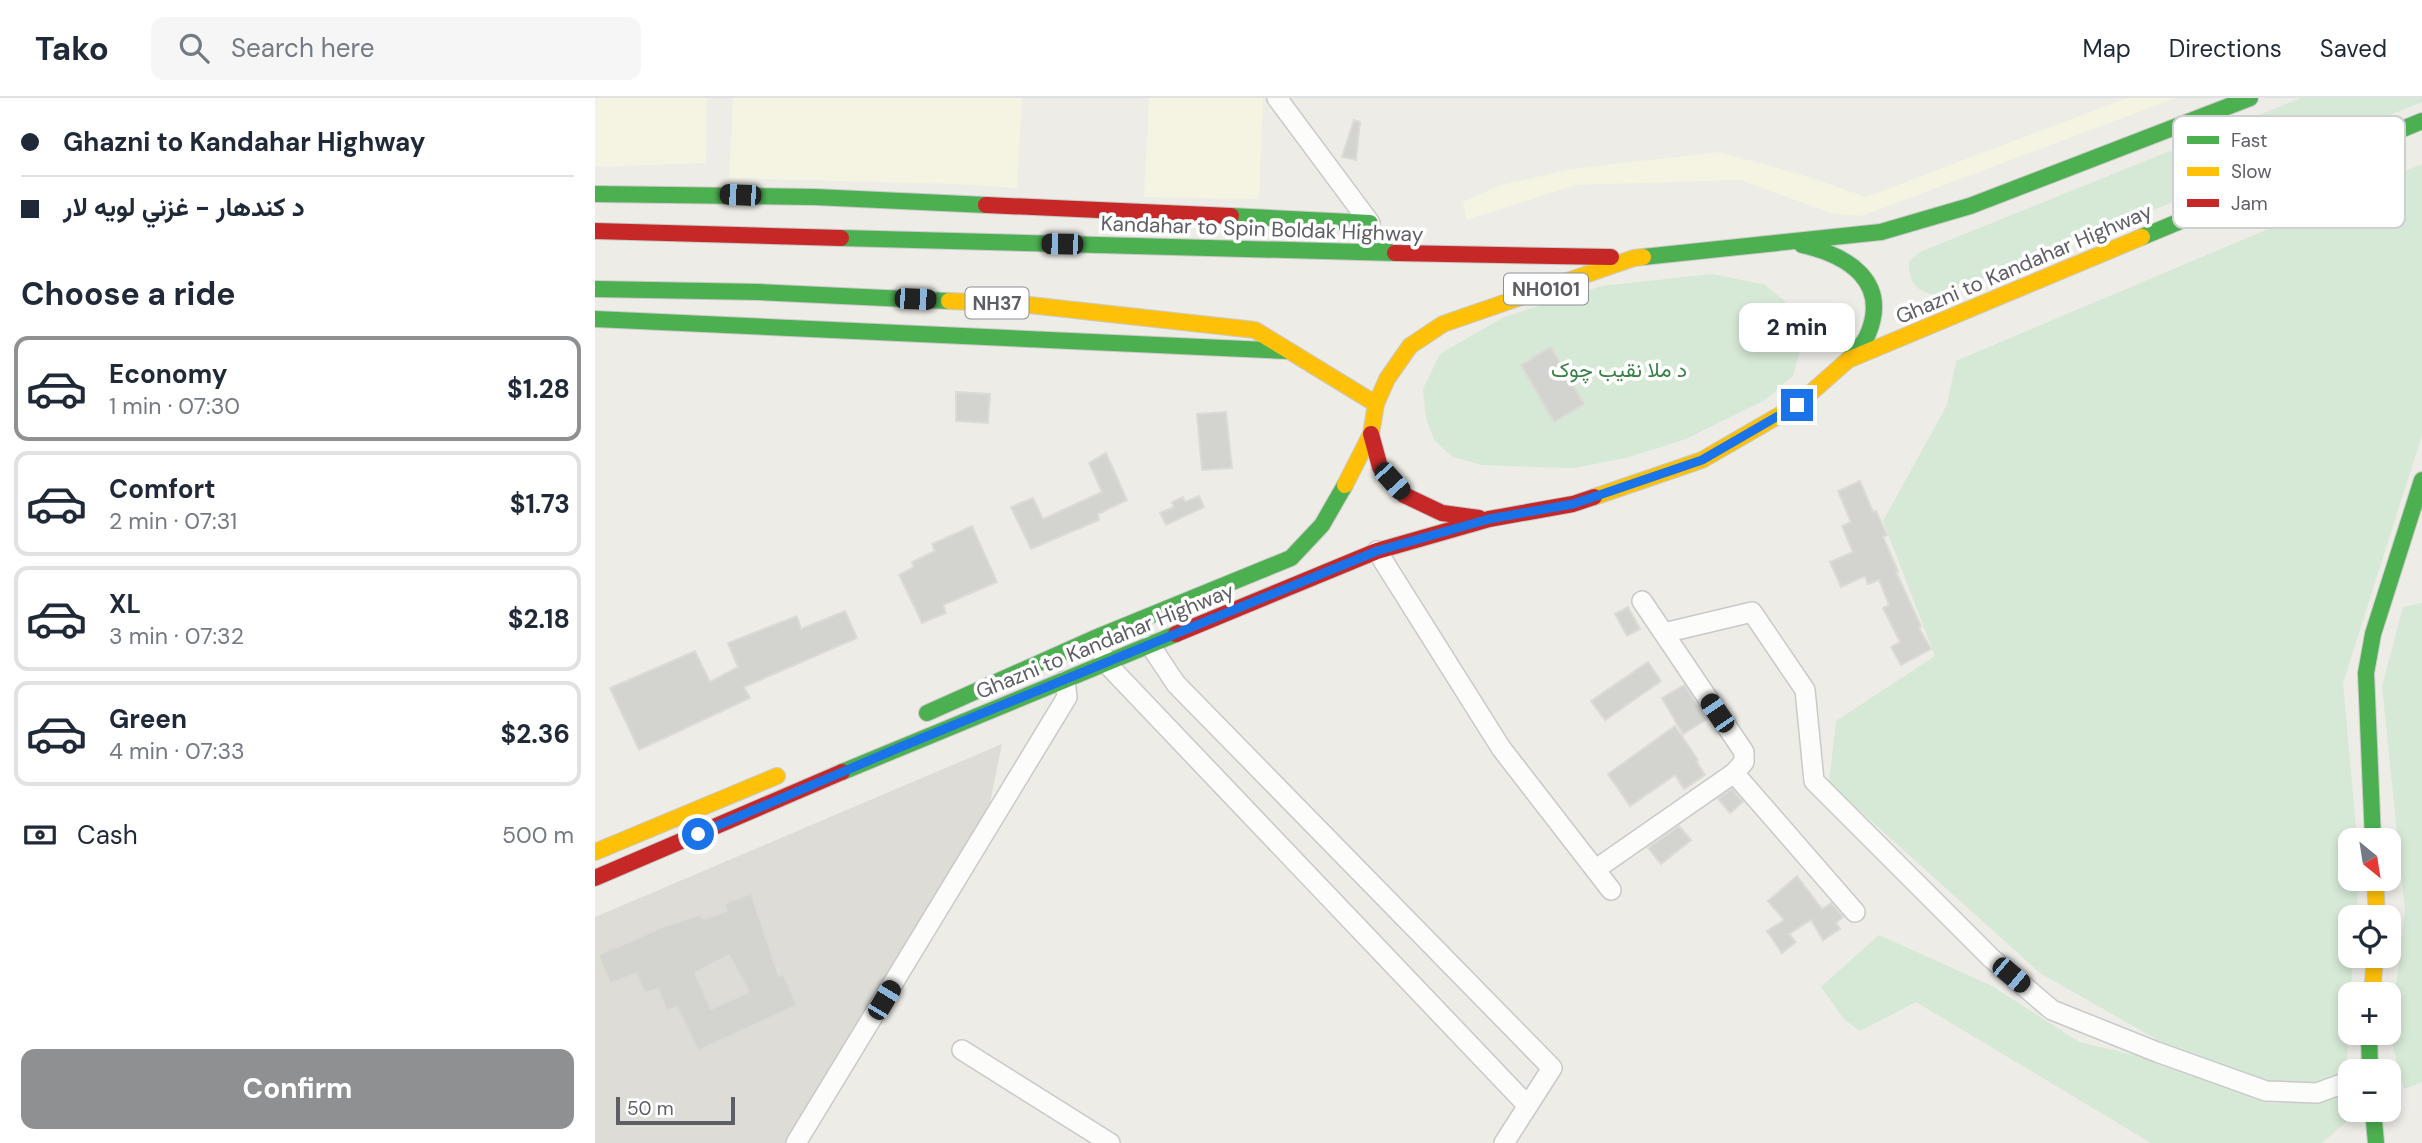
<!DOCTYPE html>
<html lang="en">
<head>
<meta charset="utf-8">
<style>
  body { margin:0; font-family:"DM Sans",Vazirmatn,sans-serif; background:#f6f6f7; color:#1f2937; height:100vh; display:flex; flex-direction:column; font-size:26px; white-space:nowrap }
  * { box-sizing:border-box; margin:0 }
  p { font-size:23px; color:#747a83 }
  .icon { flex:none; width:38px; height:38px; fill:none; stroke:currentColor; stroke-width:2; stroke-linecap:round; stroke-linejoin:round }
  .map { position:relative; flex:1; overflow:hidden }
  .sheet { display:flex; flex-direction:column; background:#fff; width:595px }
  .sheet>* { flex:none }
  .banner { display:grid; align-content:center; height:154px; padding:0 21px; background:#fff }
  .needle { width:46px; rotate:150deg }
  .fabs { position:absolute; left:1743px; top:730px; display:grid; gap:14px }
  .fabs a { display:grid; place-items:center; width:63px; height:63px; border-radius:14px; background:#fff; box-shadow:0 4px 10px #0003; font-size:35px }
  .scale { position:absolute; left:21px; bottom:18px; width:119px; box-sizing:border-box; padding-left:7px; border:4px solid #5d5f65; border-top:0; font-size:19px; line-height:24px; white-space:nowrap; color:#5d5f65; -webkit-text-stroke:5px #fff; paint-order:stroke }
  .end { position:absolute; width:32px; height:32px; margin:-16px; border:9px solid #1a73e8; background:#fff; box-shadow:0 0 0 4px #fff }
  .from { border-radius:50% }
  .bubble { position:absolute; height:49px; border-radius:14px; background:#fff; box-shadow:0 4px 10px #0003; font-size:23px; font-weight:700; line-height:49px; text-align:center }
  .car { position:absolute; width:21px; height:42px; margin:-21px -10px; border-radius:9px; box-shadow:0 0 5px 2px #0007; background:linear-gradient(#222 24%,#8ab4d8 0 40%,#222 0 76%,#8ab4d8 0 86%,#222 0) }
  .banner b { display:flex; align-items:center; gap:24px; height:66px; font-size:26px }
  .banner b+b { border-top:2px solid #e0e1e3 }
  .banner i { width:18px; height:18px; background:#1f2937 }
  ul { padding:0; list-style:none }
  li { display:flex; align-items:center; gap:21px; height:105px; margin:0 14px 10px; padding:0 7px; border:4px solid #e0e1e3; border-radius:14px }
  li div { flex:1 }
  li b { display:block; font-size:26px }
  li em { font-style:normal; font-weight:700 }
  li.on { border-color:#8f9092 }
  li>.icon { width:63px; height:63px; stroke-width:1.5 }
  h2 { padding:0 21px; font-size:32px; line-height:84px }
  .pay { display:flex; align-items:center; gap:18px; height:77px; padding:0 21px; font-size:26px }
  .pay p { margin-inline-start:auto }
  .cta { display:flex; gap:14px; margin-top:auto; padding:14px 21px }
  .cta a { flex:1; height:80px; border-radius:14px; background:#8f9092; color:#fff; font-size:28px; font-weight:700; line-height:80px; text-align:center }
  header { display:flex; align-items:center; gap:42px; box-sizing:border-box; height:98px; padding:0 35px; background:#fff; border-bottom:2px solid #e0e1e3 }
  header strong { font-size:33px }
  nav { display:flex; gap:38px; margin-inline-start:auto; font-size:24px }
  .search { width:490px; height:63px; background:#f6f6f7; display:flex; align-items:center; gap:18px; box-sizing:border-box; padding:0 24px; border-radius:14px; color:#747a83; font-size:26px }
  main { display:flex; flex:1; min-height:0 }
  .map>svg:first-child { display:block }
  .commercial { fill:#f5f3e2 }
  .education { fill:#dddcd6 }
  .green { fill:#d6e8d6 }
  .building { fill:#d3d3d0; stroke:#dcdbd6; stroke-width:2; fill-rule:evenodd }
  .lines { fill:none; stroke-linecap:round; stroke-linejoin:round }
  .street-casing { stroke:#cac9c9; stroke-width:22 }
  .fast-casing { stroke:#cacac9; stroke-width:18 }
  .slow-casing { stroke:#cacac9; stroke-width:18 }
  .jam-casing { stroke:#cacac9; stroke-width:18 }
  .street { stroke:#fcfcfb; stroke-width:19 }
  .fast { stroke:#4caf50; stroke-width:16 }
  .slow { stroke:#ffc107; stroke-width:16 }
  .jam { stroke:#c62828; stroke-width:16 }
  .route { stroke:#1a73e8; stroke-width:9 }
  .labels { text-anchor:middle; stroke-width:7; stroke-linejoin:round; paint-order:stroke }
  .shield { fill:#fff; stroke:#8e8f93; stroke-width:2 }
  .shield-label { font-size:19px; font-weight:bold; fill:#5d5f65 }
  .street-label { font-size:21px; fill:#5d5f65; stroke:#fff }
  .park-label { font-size:21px; fill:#398046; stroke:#fff }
  .key { fill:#fff; stroke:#cecfd1; stroke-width:2 }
  .key-label { font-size:19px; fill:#5d5f65 }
</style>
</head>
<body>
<header>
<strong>Tako</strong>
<div class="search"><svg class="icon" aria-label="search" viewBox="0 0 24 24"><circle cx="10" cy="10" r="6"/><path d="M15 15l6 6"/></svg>Search here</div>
<nav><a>Map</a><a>Directions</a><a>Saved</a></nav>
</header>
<main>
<section class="sheet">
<div class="banner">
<b><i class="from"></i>Ghazni to Kandahar Highway</b>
<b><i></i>د کندهار - غزني لويه لار</b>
</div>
<h2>Choose a ride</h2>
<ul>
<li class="on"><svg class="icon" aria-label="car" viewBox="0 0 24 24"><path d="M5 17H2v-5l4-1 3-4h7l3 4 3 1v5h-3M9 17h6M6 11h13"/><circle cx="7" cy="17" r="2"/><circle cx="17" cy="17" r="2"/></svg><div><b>Economy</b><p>1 min · 07:30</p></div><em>$1.28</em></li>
<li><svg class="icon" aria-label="car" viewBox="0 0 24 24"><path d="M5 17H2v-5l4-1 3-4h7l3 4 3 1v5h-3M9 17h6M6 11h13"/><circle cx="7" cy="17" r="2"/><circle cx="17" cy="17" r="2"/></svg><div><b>Comfort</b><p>2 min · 07:31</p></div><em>$1.73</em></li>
<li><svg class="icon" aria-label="car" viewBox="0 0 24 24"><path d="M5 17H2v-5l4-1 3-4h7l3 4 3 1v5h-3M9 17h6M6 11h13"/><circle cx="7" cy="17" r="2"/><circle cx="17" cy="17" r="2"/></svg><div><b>XL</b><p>3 min · 07:32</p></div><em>$2.18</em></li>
<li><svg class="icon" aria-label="car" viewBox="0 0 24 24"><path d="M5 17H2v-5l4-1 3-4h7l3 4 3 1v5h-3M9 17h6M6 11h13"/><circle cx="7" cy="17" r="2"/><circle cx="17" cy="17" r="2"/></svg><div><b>Green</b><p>4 min · 07:33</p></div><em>$2.36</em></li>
</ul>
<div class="pay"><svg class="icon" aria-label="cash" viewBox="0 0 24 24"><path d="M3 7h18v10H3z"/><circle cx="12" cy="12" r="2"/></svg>Cash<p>500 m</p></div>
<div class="cta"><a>Confirm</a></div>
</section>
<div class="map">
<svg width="1827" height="1045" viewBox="0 0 1827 1045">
  <rect width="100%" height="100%" fill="#edece7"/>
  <path class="commercial" d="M0 0H112L111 65 0 69Z
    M138 0H427L422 90 360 86 134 80Z
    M554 0H668L664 101 549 99Z
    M1532 0H1581L1267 118 1236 115 1145 82 981 87 871 122 868 104 905 87 977 71 1124 54 1211 78 1271 99Z"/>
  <path class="education" d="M407 646 392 719 190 1045H0V819Z"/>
  <path class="green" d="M1706 0H1827V4L1344 198C1320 192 1315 188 1314 163L1325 154Z
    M1827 66V337L1748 585 1762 742H1755V780L1764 781 1761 819H1755V858H1758L1751 978 1706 993 1591 958 1445 875 1234 685 1241 623 1340 558 1288 423 1352 307 1361 263Z
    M1118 176 1170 187 1190 203 1201 221 1206 249 1198 278 1170 302 1091 341 1031 360 978 370 887 367 858 359 839 342 831 320 828 291 845 256 909 219 1007 188Z
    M1827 505V984L1809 991 1795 938 1810 813 1787 588 1808 509Z
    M1284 837 1397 888 1484 944 1580 967 1674 1005 1728 1003 1755 996V1012H1758L1759 1017 1727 1045H1556L1321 904 1265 933 1249 921 1226 889Z"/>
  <path class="building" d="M759 22 765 24 761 62 747 59Z
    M956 249 989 306 959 324 926 267Z
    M361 294 395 296 393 325 361 323Z
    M631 314 637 370 607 372 602 316Z
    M511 355 532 402 503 416 504 422 436 451 416 409 438 400 448 421 507 394 494 365Z
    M1265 383 1278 414 1281 413 1292 437 1288 439 1303 473 1301 474 1326 528 1324 530 1336 551 1306 567 1296 549 1305 544 1288 510 1294 507 1284 482 1273 486 1270 478 1246 489 1235 464 1258 454 1247 428 1256 424 1243 393Z
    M604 398 609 409 571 427 565 415 579 409 577 404 588 399 590 404Z
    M377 428 402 484 348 507 351 515 327 525 304 477 319 469 317 464 340 453 337 446Z
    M1033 509 1045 531 1032 538 1020 516Z
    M250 513 262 540 149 589 155 600 44 652 15 590 100 553 115 584 143 569 133 545 202 518 206 531Z
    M1053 564 1066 583 1010 622 996 603Z
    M1089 587 1112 621 1088 636 1067 600Z
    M1080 628 1103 662 1101 663 1110 677 1089 691 1080 677 1035 708 1013 676Z
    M1137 691 1148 704 1135 715 1123 701Z
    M1084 728 1096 742 1066 766 1053 750Z
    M1202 778 1227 811 1236 805 1248 819 1241 825 1245 831 1228 842 1216 822 1194 836 1201 844 1187 855 1172 833 1189 822 1173 803Z
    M156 795 184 878 188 875 202 907 103 953 82 909 72 913 63 891 50 895 41 876 15 885 3 857 70 828 104 817 110 821 132 813 129 806ZM134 857 154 894 116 911 100 875Z"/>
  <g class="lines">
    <g class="street-casing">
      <path id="street" d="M682 0 775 125
        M782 453 906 650 1016 792
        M1069 535 1157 514 1210 592 1219 683 1396 860 1457 912 1562 954 1671 993 1722 995 1755 983
        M555 547 581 586 957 970 909 1045
        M508 557 512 566 932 1007
        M1139 675 1260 814
        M1001 771 1139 675 1149 664V654L1047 503
        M367 952 515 1045
        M201 1045 472 599 470 583"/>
    </g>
    <g class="fast-casing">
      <path id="fast" d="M0 96 220 99 391 107
        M636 118 775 125 774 142 796 155
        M1547 139 1827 23
        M246 140 800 155
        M1207 147C1252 157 1295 183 1273 236 1269 246 1260 254 1253 262
        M1048 159 1286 134 1375 108 1655 0
        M0 191 164 194 354 203
        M0 221 693 253
        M332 615 500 540 696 460 727 427 750 387
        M247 674 581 536
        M1778 742 1771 575 1778 536 1827 382
        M1774 934 1775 973
        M1778 1012 1781 1045"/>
    </g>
    <g class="slow-casing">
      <path id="slow" d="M354 203 425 206 660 232 781 306
        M750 387 776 336 781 306 792 281 815 248 848 226 1039 160 1048 159
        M999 399 1107 362 1202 307 1253 262 1547 139
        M0 754 182 678
        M1780 780 1782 819
        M1777 896 1780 858"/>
    </g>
    <g class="jam-casing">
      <path id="jam" d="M391 107 636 118
        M0 133 246 140
        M800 155 1016 159
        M776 336 785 369 809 397 847 415 884 420
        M581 536 782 453 894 421 978 406 999 399
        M0 780 247 674"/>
    </g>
    <use href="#street" class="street"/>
    <use href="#fast" class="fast"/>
    <use href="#slow" class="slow"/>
    <use href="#jam" class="jam"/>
  </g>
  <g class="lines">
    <path class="route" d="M103 736 308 648 782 453 894 421 978 406 1107 362 1202 307"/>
  </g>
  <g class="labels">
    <g class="shield">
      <rect x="909" y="175.5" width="84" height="31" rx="5"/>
      <rect x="370.5" y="189.5" width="63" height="31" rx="5"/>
    </g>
    <g class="shield-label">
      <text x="951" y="198">NH0101</text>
      <text x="402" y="212">NH37</text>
    </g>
    <g class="street-label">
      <text transform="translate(667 131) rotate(2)" y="7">Kandahar to Spin Boldak Highway</text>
      <text transform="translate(1429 166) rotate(-23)" y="7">Ghazni to Kandahar Highway</text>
      <text transform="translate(510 543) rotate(-22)" y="7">Ghazni to Kandahar Highway</text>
    </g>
    <g class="park-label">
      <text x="1024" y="279">د ملا نقيب چوک</text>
    </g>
  </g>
  <rect x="1578" y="18" width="232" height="112" rx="10" class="key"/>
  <rect x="1592" y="38" width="32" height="8" fill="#4caf50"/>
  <rect x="1592" y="69" width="32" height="9" fill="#ffc107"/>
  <rect x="1592" y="101" width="32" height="8" fill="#c62828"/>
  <g class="key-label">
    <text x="1636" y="49">Fast</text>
    <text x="1636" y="80">Slow</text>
    <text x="1636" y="112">Jam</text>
  </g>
</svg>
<div class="fabs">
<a><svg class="needle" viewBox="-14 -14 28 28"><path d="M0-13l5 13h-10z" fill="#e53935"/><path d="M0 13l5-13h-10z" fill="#747a83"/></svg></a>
<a><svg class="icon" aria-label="locate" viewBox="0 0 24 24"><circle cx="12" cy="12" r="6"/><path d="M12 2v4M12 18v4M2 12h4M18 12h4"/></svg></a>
<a>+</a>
<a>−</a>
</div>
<div class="scale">50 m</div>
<i class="end from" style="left:103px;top:736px"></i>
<i class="end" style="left:1202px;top:307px"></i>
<div class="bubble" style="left:1144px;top:205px;width:116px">2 min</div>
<i class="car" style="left:145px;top:97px;rotate:272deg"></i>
<i class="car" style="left:467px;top:146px;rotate:271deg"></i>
<i class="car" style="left:320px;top:201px;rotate:92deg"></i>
<i class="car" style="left:797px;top:383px;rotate:138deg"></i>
<i class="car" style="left:1122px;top:615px;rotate:326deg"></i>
<i class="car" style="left:1416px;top:877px;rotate:130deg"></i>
<i class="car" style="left:289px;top:902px;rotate:31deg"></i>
</div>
</main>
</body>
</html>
